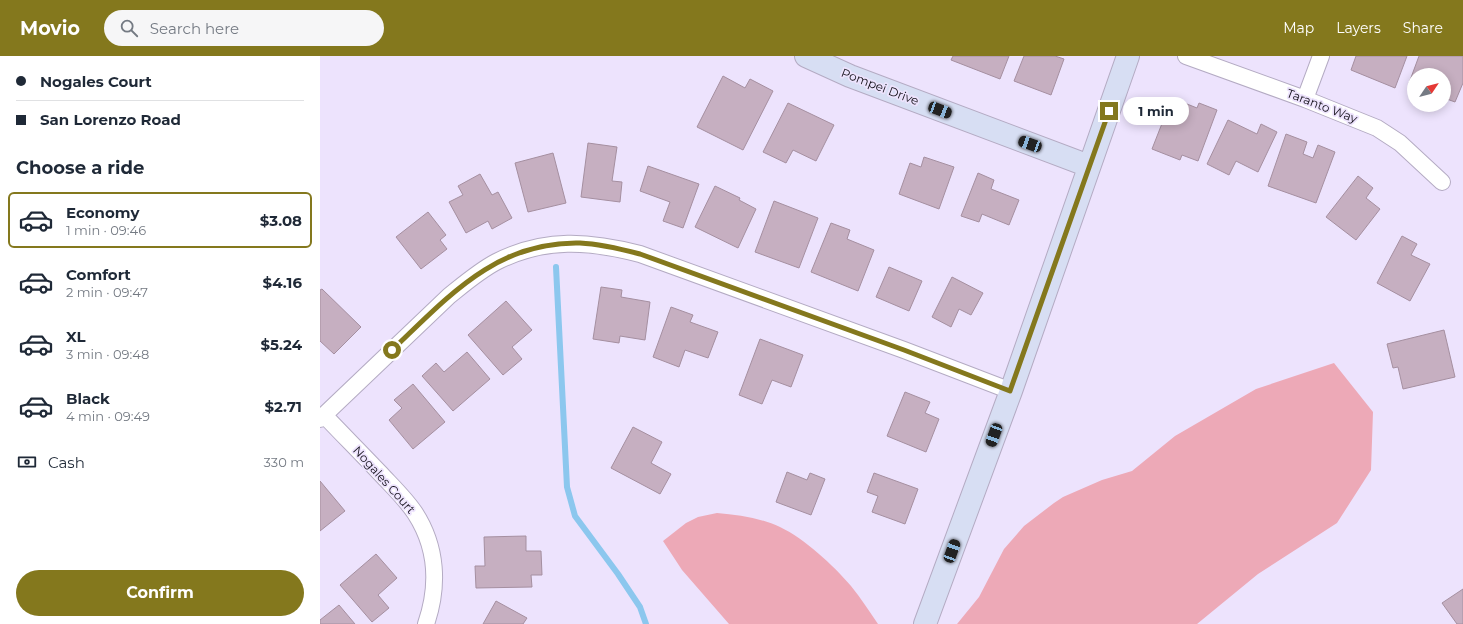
<!DOCTYPE html>
<html lang="en">
<head>
<meta charset="utf-8">
<style>
  body { margin:0; font-family:Montserrat,sans-serif; background:#f6f6f7; color:#1f2937; height:100vh; display:flex; flex-direction:column; font-size:15px; white-space:nowrap }
  * { box-sizing:border-box; margin:0 }
  p { font-size:13px; color:#747a83 }
  .icon { flex:none; width:22px; height:22px; fill:none; stroke:currentColor; stroke-width:2; stroke-linecap:round; stroke-linejoin:round }
  .map { position:relative; flex:1; overflow:hidden }
  .details { display:flex; flex-direction:column; background:#fff; width:320px }
  .details>* { flex:none }
  .guide { display:grid; align-content:center; height:88px; padding:0 16px; background:#fff }
  .needle { width:26px; rotate:55deg }
  .buttons { position:absolute; left:1087px; top:12px; display:grid; gap:8px }
  .buttons a { display:grid; place-items:center; width:44px; height:44px; border-radius:50%; background:#fff; box-shadow:0 2px 10px #0003; font-size:20px }
  .end { position:absolute; width:18px; height:18px; margin:-9px; border:5px solid #84781d; background:#fff; box-shadow:0 0 0 2px #fff }
  .from { border-radius:50% }
  .bubble { position:absolute; height:28px; border-radius:14px; background:#fff; box-shadow:0 2px 10px #0003; font-size:13px; font-weight:700; line-height:28px; text-align:center }
  .car { position:absolute; width:12px; height:24px; margin:-12px -6px; border-radius:5px; box-shadow:0 0 3px 1px #0007; background:linear-gradient(#222 24%,#8ab4d8 0 40%,#222 0 76%,#8ab4d8 0 86%,#222 0) }
  .guide b { display:flex; align-items:center; gap:14px; height:38px; font-size:15px }
  .guide b+b { border-top:1px solid #e0e1e3 }
  .guide i { width:10px; height:10px; background:#1f2937 }
  ul { padding:0; list-style:none }
  li { display:flex; align-items:center; gap:12px; height:56px; margin:0 8px 6px; padding:0 8px; border:2px solid transparent; border-radius:6px }
  li div { flex:1 }
  li b { display:block; font-size:15px }
  li em { font-style:normal; font-weight:700 }
  li.active { border-color:#84781d }
  li>.icon { width:36px; height:36px; stroke-width:1.5 }
  h2 { padding:0 16px; font-size:18px; line-height:48px }
  .pay { display:flex; align-items:center; gap:10px; height:44px; padding:0 16px; font-size:15px }
  .pay p { margin-inline-start:auto }
  .action { display:flex; gap:8px; margin-top:auto; padding:8px 16px }
  .action a { flex:1; height:46px; border-radius:24px; background:#84781d; color:#fff; font-size:16px; font-weight:700; line-height:46px; text-align:center }
  header { display:flex; align-items:center; gap:24px; box-sizing:border-box; height:56px; padding:0 20px; background:#84781d; color:#fff }
  header strong { font-size:19px }
  nav { display:flex; gap:22px; margin-inline-start:auto; font-size:14px }
  .search { width:280px; height:36px; background:#f6f6f7; display:flex; align-items:center; gap:10px; box-sizing:border-box; padding:0 14px; border-radius:22px; color:#747a83; font-size:15px }
  main { display:flex; flex:1; min-height:0 }
  .map>svg:first-child { display:block }
  .green { fill:#eda9b7 }
  .lines { fill:none; stroke-linecap:round; stroke-linejoin:round }
  .stream { stroke:#8cc7ee; stroke-width:6 }
  .building { fill:#c6afc1; stroke:#a58fa0 }
  .street-casing { stroke:#b4abc3; stroke-width:18 }
  .secondary-casing { stroke:#b4abc3; stroke-width:24 }
  .street { stroke:#fff; stroke-width:16 }
  .secondary { stroke:#d7def3; stroke-width:22 }
  .route { stroke:#84781d; stroke-width:5 }
  .labels { text-anchor:middle; stroke-width:3.5; stroke-linejoin:round; paint-order:stroke }
  .street-label { font-size:12px; fill:#131019; stroke:#ede3fd }
</style>
</head>
<body>
<header>
<strong>Movio</strong>
<div class="search"><svg class="icon" aria-label="search" viewBox="0 0 24 24"><circle cx="10" cy="10" r="6"/><path d="M15 15l6 6"/></svg>Search here</div>
<nav><a>Map</a><a>Layers</a><a>Share</a></nav>
</header>
<main>
<section class="details">
<div class="guide">
<b><i class="from"></i>Nogales Court</b>
<b><i></i>San Lorenzo Road</b>
</div>
<h2>Choose a ride</h2>
<ul>
<li class="active"><svg class="icon" aria-label="car" viewBox="0 0 24 24"><path d="M5 17H2v-5l4-1 3-4h7l3 4 3 1v5h-3M9 17h6M6 11h13"/><circle cx="7" cy="17" r="2"/><circle cx="17" cy="17" r="2"/></svg><div><b>Economy</b><p>1 min · 09:46</p></div><em>$3.08</em></li>
<li><svg class="icon" aria-label="car" viewBox="0 0 24 24"><path d="M5 17H2v-5l4-1 3-4h7l3 4 3 1v5h-3M9 17h6M6 11h13"/><circle cx="7" cy="17" r="2"/><circle cx="17" cy="17" r="2"/></svg><div><b>Comfort</b><p>2 min · 09:47</p></div><em>$4.16</em></li>
<li><svg class="icon" aria-label="car" viewBox="0 0 24 24"><path d="M5 17H2v-5l4-1 3-4h7l3 4 3 1v5h-3M9 17h6M6 11h13"/><circle cx="7" cy="17" r="2"/><circle cx="17" cy="17" r="2"/></svg><div><b>XL</b><p>3 min · 09:48</p></div><em>$5.24</em></li>
<li><svg class="icon" aria-label="car" viewBox="0 0 24 24"><path d="M5 17H2v-5l4-1 3-4h7l3 4 3 1v5h-3M9 17h6M6 11h13"/><circle cx="7" cy="17" r="2"/><circle cx="17" cy="17" r="2"/></svg><div><b>Black</b><p>4 min · 09:49</p></div><em>$2.71</em></li>
</ul>
<div class="pay"><svg class="icon" aria-label="cash" viewBox="0 0 24 24"><path d="M3 7h18v10H3z"/><circle cx="12" cy="12" r="2"/></svg>Cash<p>330 m</p></div>
<div class="action"><a>Confirm</a></div>
</section>
<div class="map">
<svg width="1143" height="568" viewBox="0 0 1143 568">
  <rect width="100%" height="100%" fill="#ede3fd"/>
  <path class="green" d="M1014 307 1053 356 1051 414 1017 467 938 518 877 568H637L659 541 684 493 704 470 734 447 743 441 782 424 812 415 855 380 936 333Z
    M397 457C419 459 441 462 460 471 485 483 513 509 531 530 541 542 549 555 558 568H409L362 514 343 485 366 467 378 461Z"/>
  <g class="lines">
    <path class="stream" d="M236 211 247 431 255 460 298 518 320 551 326 568"/>
  </g>
  <path class="building" d="M633 0H689L680 23 631 4Z
    M704 0H735L744 3 731 39 694 25Z
    M1036 0H1087L1075 32 1031 14Z
    M1099 0H1143V27L1135 46 1124 42V19H1094V29L1089 27Z
    M403 20 425 32 430 23 453 35 423 94 377 71Z
    M852 42 877 52 879 47 897 54 878 105 862 99 860 104 832 93Z
    M468 47 514 69 496 105 473 94 466 107 443 96Z
    M908 64 937 78 941 68 957 76 938 116 916 105 909 119 887 108Z
    M966 78 987 86 983 98 993 102 998 89 1015 96 996 147 948 130Z
    M268 87 297 91 292 125 302 126 300 146 261 141Z
    M233 97 246 147 208 156 195 107Z
    M604 101 634 111 619 153 579 138 590 107 601 111Z
    M328 110 379 128 363 172 343 165 350 146 320 135Z
    M658 117 674 124 671 133 699 144 689 169 662 158 659 166 641 160Z
    M160 118 172 139 178 136 192 162 172 173 168 165 146 177 129 146 143 139 138 130Z
    M1038 120 1053 132 1046 142 1060 153 1036 184 1006 161Z
    M395 130 420 142 419 144 436 153 418 192 375 171Z
    M454 145 498 162 479 212 435 196Z
    M108 156 126 179 120 184 127 193 101 213 76 181Z
    M511 167 530 174 527 183 554 194 538 235 491 216Z
    M1082 180 1097 188 1091 199 1110 208 1090 245 1057 227Z
    M569 211 602 225 589 255 556 241Z
    M632 221 663 237 651 259 639 253 631 271 612 261Z
    M281 231 302 234 301 241 330 246 325 284 300 280 299 287 273 283Z
    M2 233 41 271 14 298 0 285V234Z
    M186 245 212 274 192 291 202 303 183 319 148 279Z
    M351 251 373 259 370 266 398 276 388 302 365 294 359 311 333 301Z
    M1124 274 1135 321 1083 333 1078 311 1073 312 1067 288Z
    M440 283 483 299 471 331 452 324 442 348 419 339Z
    M147 296 170 323 133 355 102 320 116 307 124 316Z
    M93 328 125 366 93 393 69 364 82 352 74 344Z
    M585 336 610 346 605 357 619 363 606 396 567 380Z
    M313 371 342 386 331 407 351 418 340 438 291 412Z
    M467 416 487 424 490 417 505 423 491 459 456 446Z
    M554 417 598 433 585 468 552 456 558 440 547 436Z
    M0 425 25 455 0 475Z
    M206 480V495H221L222 519H211L212 531 156 532 155 510H165L164 481Z
    M56 498 77 522 58 539 69 552 52 566 20 529Z
    M1143 533V568H1137L1122 547Z
    M176 545 207 562 203 568H163Z
    M19 549 35 568H0V564Z"/>
  <g class="lines">
    <g class="street-casing">
      <path id="street" d="M866 0 985 43 1057 72 1080 87 1122 126
        M985 43 1001 0
        M4 359C22 378 41 397 59 416 71 429 85 442 95 457 117 491 119 530 106 568
        M0 363 129 240C144 228 159 215 176 206 225 181 270 185 320 198L584 294 691 335"/>
    </g>
    <g class="secondary-casing">
      <path id="secondary" d="M486 0 530 20 769 110
        M605 568 691 335 808 0"/>
    </g>
    <use href="#street" class="street"/>
    <use href="#secondary" class="secondary"/>
  </g>
  <g class="lines">
    <path class="route" d="M72 294C128 241 176 185 260 187 281 188 301 193 320 198L584 294 690 335 789 55"/>
  </g>
  <g class="labels">
    <g class="street-label">
      <text transform="translate(560 31) rotate(21)" y="4">Pompei Drive</text>
      <text transform="translate(1002 50) rotate(21)" y="4">Taranto Way</text>
      <text transform="translate(64 424) rotate(48)" y="4">Nogales Court</text>
    </g>
  </g>
</svg>
<div class="buttons">
<a><svg class="needle" viewBox="-14 -14 28 28"><path d="M0-13l5 13h-10z" fill="#e53935"/><path d="M0 13l5-13h-10z" fill="#747a83"/></svg></a>
</div>
<i class="end from" style="left:72px;top:294px"></i>
<i class="end" style="left:789px;top:55px"></i>
<div class="bubble" style="left:803px;top:41px;width:66px">1 min</div>
<i class="car" style="left:620px;top:54px;rotate:111deg"></i>
<i class="car" style="left:710px;top:88px;rotate:290deg"></i>
<i class="car" style="left:674px;top:379px;rotate:200deg"></i>
<i class="car" style="left:632px;top:495px;rotate:20deg"></i>
</div>
</main>
</body>
</html>
